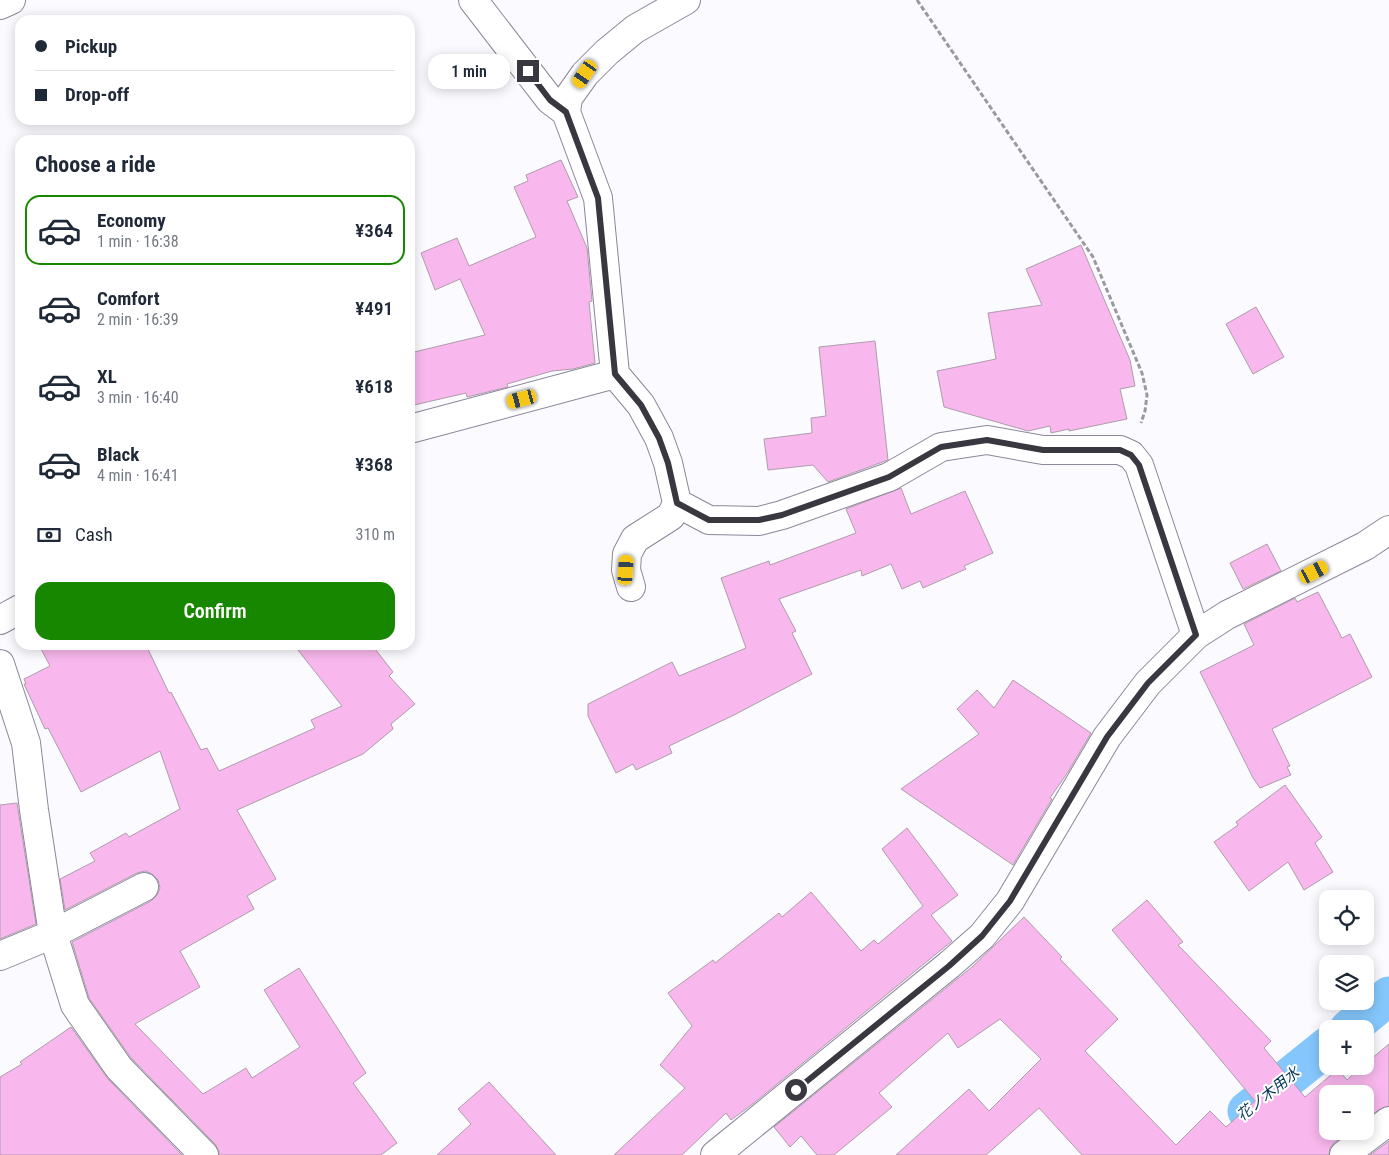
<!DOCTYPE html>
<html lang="en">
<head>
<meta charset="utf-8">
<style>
  body { margin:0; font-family:"Roboto Condensed","Noto Sans JP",sans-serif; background:#f6f6f7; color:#1f2937; height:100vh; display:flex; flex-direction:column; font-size:19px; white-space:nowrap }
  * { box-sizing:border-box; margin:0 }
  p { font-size:16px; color:#747a83 }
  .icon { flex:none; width:28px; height:28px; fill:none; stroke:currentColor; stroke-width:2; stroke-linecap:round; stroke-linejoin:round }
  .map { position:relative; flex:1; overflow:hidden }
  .sheet { position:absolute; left:15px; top:135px; width:400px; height:515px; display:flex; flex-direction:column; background:#fff; border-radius:15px; box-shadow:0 2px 12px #0003 }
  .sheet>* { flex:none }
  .guide { position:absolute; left:15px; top:15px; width:400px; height:110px; border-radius:15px; box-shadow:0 2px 12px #0003; display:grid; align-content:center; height:110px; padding:0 20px; background:#fff }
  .tools { position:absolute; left:1319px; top:890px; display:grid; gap:10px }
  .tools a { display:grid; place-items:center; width:55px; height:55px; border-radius:10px; background:#fff; box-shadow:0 2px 12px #0003; font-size:25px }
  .end { position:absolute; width:22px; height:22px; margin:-11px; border:6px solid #39373f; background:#fff; box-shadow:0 0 0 2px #fff }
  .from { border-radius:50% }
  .bubble { position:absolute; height:35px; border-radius:15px; background:#fff; box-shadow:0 2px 12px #0003; font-size:16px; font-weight:600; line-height:35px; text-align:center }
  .car { position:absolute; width:15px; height:30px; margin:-15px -8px; border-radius:6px; box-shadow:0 0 4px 1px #0007; background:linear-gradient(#f5c518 24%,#345 0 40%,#f5c518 0 76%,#345 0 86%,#f5c518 0) }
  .guide b { display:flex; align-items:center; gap:18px; height:48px; font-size:19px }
  .guide b+b { border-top:1px solid #e0e1e3 }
  .guide i { width:12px; height:12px; background:#1f2937 }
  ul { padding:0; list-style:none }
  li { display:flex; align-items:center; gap:15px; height:70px; margin:0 10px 8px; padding:0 10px; border:2px solid transparent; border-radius:15px }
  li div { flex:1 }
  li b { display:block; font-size:19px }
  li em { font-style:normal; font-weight:600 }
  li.active { border-color:#178700 }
  li>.icon { width:45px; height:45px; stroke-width:1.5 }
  h2 { padding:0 20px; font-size:22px; line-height:60px }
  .pay { display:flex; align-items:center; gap:12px; height:55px; padding:0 20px; font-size:19px }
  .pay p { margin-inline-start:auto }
  .button { display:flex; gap:10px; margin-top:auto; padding:10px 20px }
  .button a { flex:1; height:58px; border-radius:15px; background:#178700; color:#fff; font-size:20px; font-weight:600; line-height:58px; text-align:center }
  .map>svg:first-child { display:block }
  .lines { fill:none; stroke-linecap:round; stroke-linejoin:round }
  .canal { stroke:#85c7fc; stroke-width:39 }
  .building { fill:#f8b7ed; stroke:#ae9dab }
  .minor-casing { stroke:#8c8799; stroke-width:30 }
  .path { stroke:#9a999f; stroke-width:3; stroke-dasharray:5 2.5; stroke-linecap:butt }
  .minor { stroke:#fff; stroke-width:28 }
  .route { stroke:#39373f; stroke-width:6 }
  .labels { text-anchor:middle; stroke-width:4; stroke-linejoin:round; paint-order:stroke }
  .water-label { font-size:15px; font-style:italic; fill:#013758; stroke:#fff }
</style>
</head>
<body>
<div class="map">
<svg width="1389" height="1155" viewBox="0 0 1389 1155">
  <rect width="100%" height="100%" fill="#fbfafe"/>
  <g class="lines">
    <path class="canal" d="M1349 1029 1389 996
      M1247 1111 1328 1046"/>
  </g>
  <path class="building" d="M561 160 578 197 567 201 587 248 592 301 589 302 595 363 573 369 552 371 507 384 508 387 467 397 466 393 410 406V353L485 335 460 279 435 290 421 253 457 238 469 266 536 237 514 187 528 181 526 175Z
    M1081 245 1130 360 1135 386 1120 389 1127 419 1069 431V429L1051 433 1050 426 1028 431 944 407 937 371 996 359 988 313 1042 305 1026 269Z
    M1256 307 1284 357 1253 374 1226 324Z
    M875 341 888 460 828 482 813 465 768 470 764 439 812 433 811 418 826 416 819 347Z
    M901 488 911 514 965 491 993 553 964 566 966 569 923 588 920 581 902 589 891 564 862 576 861 570 779 599 796 631 792 633 812 674 734 715 669 746 672 753 636 770 633 764 616 773 588 716V704L672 662 679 676 746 648 721 578 769 561 770 565 856 533 846 509Z
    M1267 544 1281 571 1243 589 1230 563Z
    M1318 592 1342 638 1350 634 1372 677 1272 729 1290 766 1287 767 1291 775 1260 788 1253 778 1200 672 1254 645 1244 624 1295 598 1297 602Z
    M39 645H146L169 693 171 692 201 750 207 748 219 771 315 728 311 720 342 706 294 645H372L393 672 389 676 415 704 391 724 393 729 363 754 237 810 276 879 247 896 254 909 180 951 200 987 135 1024 203 1094 246 1068 252 1078 300 1047 264 990 299 968 366 1073 353 1083 397 1143 381 1155H219V1151L215 1144 131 1058 89 998 72 942 151 901 157 895 160 888 158 880 152 874 145 871 137 873 65 910 60 879 95 861 90 853 126 833 129 837 180 809 160 751 81 792 48 728 45 729 24 684H26L24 679 50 666Z
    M1013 680 1091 733 1068 772 1050 798 1052 799 1013 865 901 789 979 734 957 709 977 690 994 708Z
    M1285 785 1322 837 1315 843 1333 872 1304 890 1288 862 1249 891 1214 842 1238 825 1236 822Z
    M17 803 36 924 0 939V805Z
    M907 828 958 895 931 915 952 941 754 1103 731 1120 726 1113 682 1155H614L685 1088 660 1065 692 1026 668 993 713 960 715 963 779 913 782 917 811 892 861 951 874 940 878 944 923 906 882 849Z
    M1147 900 1183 942 1178 945 1271 1041 1264 1048 1305 1097 1338 1069 1347 1080 1362 1066H1365V1064L1389 1044V1106L1380 1109 1365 1120V1094H1328V1131H1350L1334 1143 1330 1148 1329 1155H1082L1039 1108 986 1155H896L969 1089 989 1111 1041 1059 1000 1019 958 1048 948 1033 879 1093 892 1107 834 1155H817L801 1136 790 1147 774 1127 972 967 1024 917 1062 957 1060 959 1118 1019 1085 1051 1176 1145 1210 1111 1226 1127 1255 1101 1112 930Z
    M71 1027 108 1079 182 1155H0V1077L22 1064 20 1062Z
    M489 1082 556 1155H437L471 1124 458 1109Z
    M1389 1141V1155H1370Z"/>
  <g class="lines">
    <g class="minor-casing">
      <path id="minor" d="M473 0 550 100 566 112
        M0 5 11 0
        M410 429 615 374
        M677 503 709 520 759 521 782 515 889 477 941 447 987 440 1043 450H1120L1131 455 1139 465 1196 635
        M631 587 626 570 627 554 635 539 671 516 677 503 668 463 659 438 641 405 615 374 598 198 566 112 568 98 585 74 607 52 635 29 686 0
        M0 620 20 609
        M0 664 26 743 34 810 53 934 75 1005 119 1068 204 1155
        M0 956 53 934 144 887
        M715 1155 949 965 982 936 1010 901 1107 737 1148 683 1196 635 1227 615 1365 546 1389 530
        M1344 1155 1389 1121"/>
    </g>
    <path class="path" d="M917 0 1093 257 1142 373 1147 395 1145 411 1141 423"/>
    <use href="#minor" class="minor"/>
  </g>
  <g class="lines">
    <path class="route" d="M528 71 550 100 566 112 598 198 615 374 641 405 659 438 668 463 677 503 709 520H759L782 515 889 477 941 447 987 440 1043 450H1120L1131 455 1139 465 1196 635 1148 683 1107 737 1010 901 982 936 949 966 796 1090"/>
  </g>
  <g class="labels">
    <g class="water-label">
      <text transform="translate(1268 1094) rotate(-39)" y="5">花ノ木用水</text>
    </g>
  </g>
</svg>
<div class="tools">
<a><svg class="icon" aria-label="locate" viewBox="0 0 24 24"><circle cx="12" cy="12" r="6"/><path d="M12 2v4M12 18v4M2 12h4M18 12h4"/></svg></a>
<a><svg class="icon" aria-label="layers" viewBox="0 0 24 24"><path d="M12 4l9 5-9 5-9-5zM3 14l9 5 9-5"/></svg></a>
<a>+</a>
<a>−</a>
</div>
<i class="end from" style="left:796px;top:1090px"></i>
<i class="end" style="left:528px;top:71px"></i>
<div class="bubble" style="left:428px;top:54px;width:82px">1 min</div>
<i class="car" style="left:585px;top:74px;rotate:215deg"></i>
<i class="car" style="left:522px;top:399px;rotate:255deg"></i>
<i class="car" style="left:626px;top:570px;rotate:4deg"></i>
<i class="car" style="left:1314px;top:572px;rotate:63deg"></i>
<div class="guide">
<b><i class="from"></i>Pickup</b>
<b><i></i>Drop-off</b>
</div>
<section class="sheet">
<h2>Choose a ride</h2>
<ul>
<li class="active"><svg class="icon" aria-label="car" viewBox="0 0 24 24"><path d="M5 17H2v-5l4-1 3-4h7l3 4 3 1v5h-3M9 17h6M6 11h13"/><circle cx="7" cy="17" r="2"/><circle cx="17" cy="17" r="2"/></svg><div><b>Economy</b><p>1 min · 16:38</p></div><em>¥364</em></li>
<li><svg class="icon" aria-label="car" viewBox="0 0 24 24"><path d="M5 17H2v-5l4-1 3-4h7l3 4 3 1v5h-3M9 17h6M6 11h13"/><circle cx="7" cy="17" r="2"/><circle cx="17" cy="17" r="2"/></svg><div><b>Comfort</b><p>2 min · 16:39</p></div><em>¥491</em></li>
<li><svg class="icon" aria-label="car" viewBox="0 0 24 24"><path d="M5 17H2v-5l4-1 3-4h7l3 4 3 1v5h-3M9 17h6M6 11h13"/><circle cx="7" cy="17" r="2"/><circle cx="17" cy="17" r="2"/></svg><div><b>XL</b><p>3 min · 16:40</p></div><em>¥618</em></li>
<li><svg class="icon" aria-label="car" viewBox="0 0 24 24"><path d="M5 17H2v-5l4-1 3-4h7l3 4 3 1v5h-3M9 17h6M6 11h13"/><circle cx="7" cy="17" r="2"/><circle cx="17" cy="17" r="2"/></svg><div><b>Black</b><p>4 min · 16:41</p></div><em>¥368</em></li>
</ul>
<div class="pay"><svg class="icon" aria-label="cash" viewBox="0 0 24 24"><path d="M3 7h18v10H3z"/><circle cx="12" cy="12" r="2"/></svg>Cash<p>310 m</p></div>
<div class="button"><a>Confirm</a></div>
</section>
</div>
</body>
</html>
